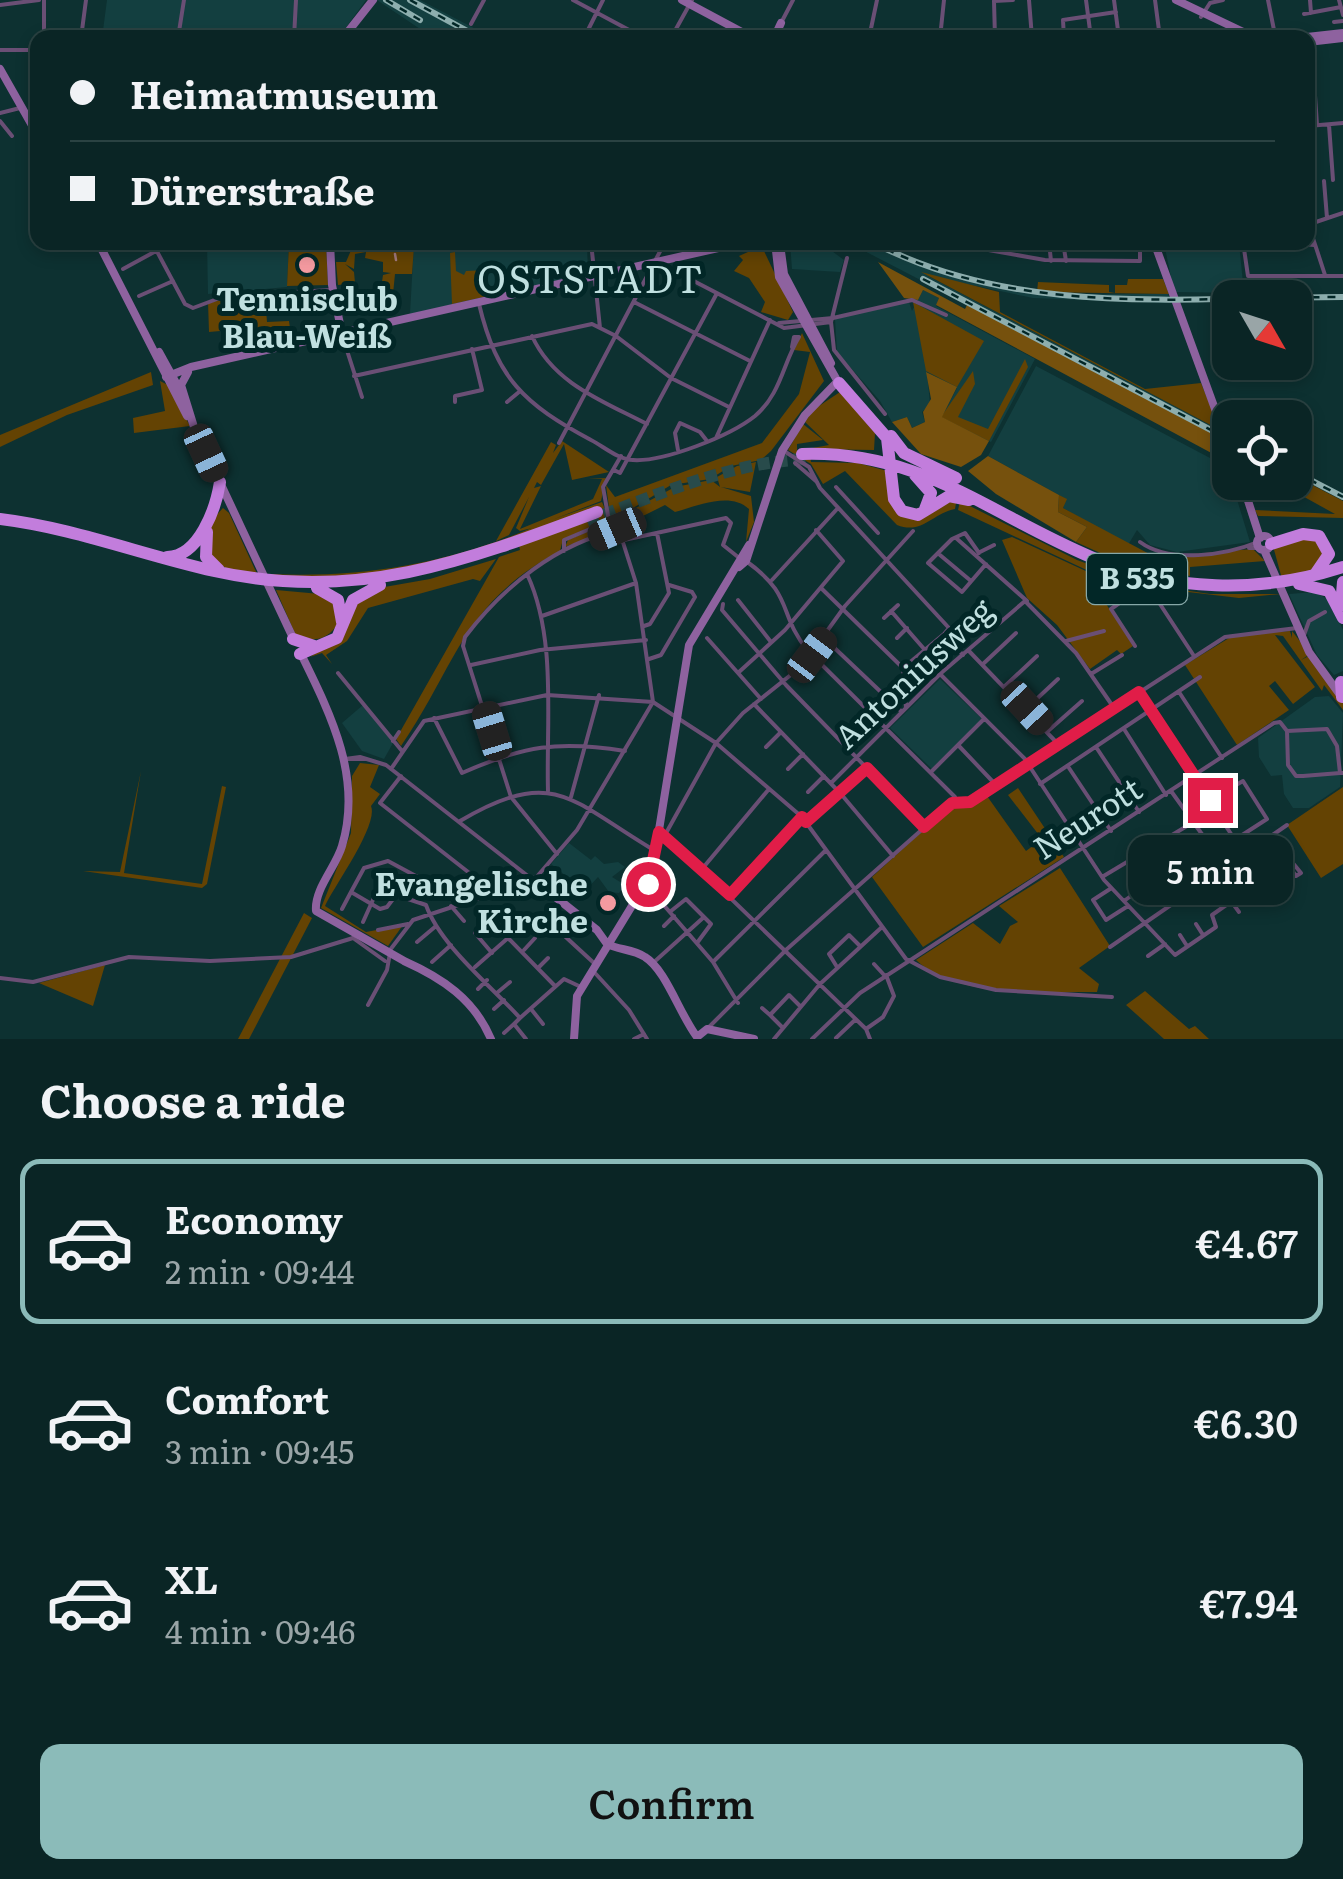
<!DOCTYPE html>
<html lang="en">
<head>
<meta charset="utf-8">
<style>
  body { margin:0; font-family:Literata,serif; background:#183132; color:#f1f3f6; height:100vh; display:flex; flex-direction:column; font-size:38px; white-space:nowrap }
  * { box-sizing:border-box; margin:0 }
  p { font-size:32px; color:#99a5a7 }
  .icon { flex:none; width:55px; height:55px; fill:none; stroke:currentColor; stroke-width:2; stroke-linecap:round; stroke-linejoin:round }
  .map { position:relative; height:1039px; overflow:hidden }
  .sheet { display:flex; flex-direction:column; background:#0a2525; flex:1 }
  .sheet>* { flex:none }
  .top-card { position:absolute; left:30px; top:30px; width:1285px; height:220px; border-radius:20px; box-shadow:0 5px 15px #0003,0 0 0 2px #2a4242; display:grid; align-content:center; height:220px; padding:0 40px; background:#0a2525 }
  .needle { width:65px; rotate:129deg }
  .tools { position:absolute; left:1212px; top:280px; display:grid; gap:20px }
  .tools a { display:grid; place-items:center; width:100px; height:100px; border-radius:20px; background:#0a2525; box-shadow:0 5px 15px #0003,0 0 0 2px #2a4242; font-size:50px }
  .end { position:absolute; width:45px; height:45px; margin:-22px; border:12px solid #e11d48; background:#fff; box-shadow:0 0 0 5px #fff }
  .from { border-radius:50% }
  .bubble { position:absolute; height:70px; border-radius:20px; background:#0a2525; box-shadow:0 5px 15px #0003,0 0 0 2px #2a4242; font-size:32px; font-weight:600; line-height:70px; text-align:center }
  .car { position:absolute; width:30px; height:60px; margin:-30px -15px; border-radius:12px; box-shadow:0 0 8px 2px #0007; background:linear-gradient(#222 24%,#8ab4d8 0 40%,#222 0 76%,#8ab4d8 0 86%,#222 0) }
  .top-card b { display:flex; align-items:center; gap:35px; height:95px; font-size:38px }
  .top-card b+b { border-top:2px solid #2a4242 }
  .top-card i { width:25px; height:25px; background:#f1f3f6 }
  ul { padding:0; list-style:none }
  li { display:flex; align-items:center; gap:30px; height:165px; margin:0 20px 15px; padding:0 20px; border:5px solid transparent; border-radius:20px }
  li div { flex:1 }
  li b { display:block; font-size:38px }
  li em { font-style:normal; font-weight:600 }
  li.on { border-color:#8bbbb9 }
  li>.icon { width:90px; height:90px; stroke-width:1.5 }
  h2 { padding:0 40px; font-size:45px; line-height:120px }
  .primary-button { display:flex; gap:20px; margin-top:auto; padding:20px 40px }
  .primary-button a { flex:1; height:115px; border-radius:20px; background:#8bbbb9; color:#111; font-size:40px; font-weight:600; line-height:115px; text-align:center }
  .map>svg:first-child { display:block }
  .built { fill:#133f40 }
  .green { fill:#644303 }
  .forest { fill:#76510d }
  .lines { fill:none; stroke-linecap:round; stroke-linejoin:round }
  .stream { stroke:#a17a7e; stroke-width:2.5 }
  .highway-tunnel { stroke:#284b4b; stroke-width:12; stroke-dasharray:12 6; stroke-linecap:butt }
  .street { stroke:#6a4f75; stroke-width:4 }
  .secondary { stroke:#8e629f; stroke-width:8 }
  .highway { stroke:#c27ddc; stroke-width:12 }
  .rail-casing { stroke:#8daeae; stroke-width:6 }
  .rail { stroke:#022727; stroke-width:2.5; stroke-dasharray:8; stroke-linecap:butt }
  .route { stroke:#e11d48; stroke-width:12 }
  .poi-dot { fill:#f49aa0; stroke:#022727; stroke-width:4 }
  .labels { text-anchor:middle; stroke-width:10; stroke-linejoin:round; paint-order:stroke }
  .shield { fill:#022727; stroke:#87a8a8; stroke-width:2.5 }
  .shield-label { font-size:30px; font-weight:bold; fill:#c0e0e0 }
  .poi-label { font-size:32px; font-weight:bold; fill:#c0e0e0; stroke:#022727 }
  .street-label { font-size:32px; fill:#c0e0e0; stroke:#022727 }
  .quarter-label { font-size:38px; letter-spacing:2.5px; fill:#c0e0e0; stroke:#022727 }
</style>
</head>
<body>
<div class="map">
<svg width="1343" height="1039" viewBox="0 0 1343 1039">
  <rect width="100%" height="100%" fill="#0d3131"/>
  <path class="built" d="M107 0H366L339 37 102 38Z
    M377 0H420L491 37H432Z
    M207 243H289L287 287 208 294Z
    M414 243H587L588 274 410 314Z
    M790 243H821L844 260 840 272 792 269Z
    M849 243H876L942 271 1005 288 1063 294H1168L1171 300 1165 303 1033 298 928 276 1220 430 1222 436Z
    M1164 243H1239L1244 293 1174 292Z
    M923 290 939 298 936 306 1035 359 991 442 942 417 957 388 927 372 930 404 922 412 925 422 912 428 907 417 892 422 880 401 837 352 835 319 909 302 912 311Z
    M1036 366 1227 467 1250 542 1177 552 1150 545 1137 530 1128 545 1063 508 1066 499 988 456Z
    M1315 592 1329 600 1343 630V671L1334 675 1317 655 1289 594Z
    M940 679 982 719 932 769 890 728Z
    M1329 696 1343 713 1340 787 1309 808H1293L1284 794 1282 775 1271 776 1259 757 1258 738 1315 697Z
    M363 705 393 743 384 759 362 751 342 723Z
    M569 843 591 860 595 856 604 864 618 862 625 867 612 877 625 885 619 893 609 892 598 877 585 891 551 864Z"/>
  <path class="green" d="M289 243H326L328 285 287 286Z
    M348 243 437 242V245L414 247 412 274H395L391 314 378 309 383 275 391 273 383 272V262L365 258 366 252 355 254 354 269 345 264 354 272 355 283 338 285 336 262H346L352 248Z
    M759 246 767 249 764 251 793 312 788 320 761 312 765 302 749 278 734 271 743 260 739 256 757 248C750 246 743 250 736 248Z
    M455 252 456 271 464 275 466 271 487 270 488 296 452 304 450 253Z
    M921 272 999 292 1000 312 1145 389 1201 383 1220 430Z
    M1128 279H1163L1169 294 1037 292 1038 282 1109 285V292L1115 293V285H1127Z
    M265 296 267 322 289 321 292 342 244 352 243 329 209 332 208 302Z
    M913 302 984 341 957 387 926 371Z
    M802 333 824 381 771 451 761 460 731 466 710 479 671 485 615 519 675 487 711 480 720 487 717 477 737 466 756 462 750 492 721 487 751 496 754 522 746 542 749 509C730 491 697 506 675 512L665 505 621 527 617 522 616 527 565 547 568 540 611 522 606 485 615 497 762 443 799 394 810 352 794 350Z
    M1025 359 1028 367 989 441 941 417 973 371 975 384 958 417 988 429Z
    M151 372 153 385 67 415 0 447V435Z
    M160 381 168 385 190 426 134 433 133 418 165 411Z
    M840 392 875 433 874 450 807 449 829 445 805 422 813 410Z
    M803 424 823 440 797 444V451L810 456 811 462 858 463 891 472 900 513 957 498 955 509C933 513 922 535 897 525L845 471 823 484 811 464 788 450Z
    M562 441 609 472 572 480 564 444 541 485 537 482 534 488 541 486 520 529 593 499 602 479H588L606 478 601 501 554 519 602 502 609 519 563 539 560 551C462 603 457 664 401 746L396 739 499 557 520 550 519 545 598 515 597 510C504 538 422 580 321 581 306 582 281 583 270 574 362 578 445 564 532 528L520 531 516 528 529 497 509 535 496 541 551 442 556 445 553 453Z
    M1295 476 1343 501V518L1258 516 1255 510 1335 514 1279 483 1295 482Z
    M1059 495 1067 499 1063 508 1155 557 1253 549 1265 561 1190 567V576L1120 562 1076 542 1087 527 1058 512Z
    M960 501 1077 560 1142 584 1210 594H1281L1239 598 1137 586 1093 573 958 510Z
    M223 508 229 513 258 576 233 572 208 558 211 521Z
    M1303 536 1324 544 1319 568 1282 579 1273 546Z
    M1012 537 1101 578 1136 589 1116 591 1103 599 1133 646 1121 654 1117 650 1090 669 1057 625 1027 598 1002 540Z
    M496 559 480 581 473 579 368 608 347 641 326 655 332 664 322 653 310 657 333 642 350 610 373 589 430 579Z
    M276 590 331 595 342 617C330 638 321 642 297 638Z
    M1290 631 1292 638V631L1310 654 1301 660 1311 655 1343 703V710L1324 685 1322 691 1283 636 1275 635 1315 687 1293 704 1275 681 1269 686 1289 710 1237 745 1185 665 1234 635Z
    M360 763 379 765 370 787 380 794 371 806C379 825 333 888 325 906L366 932 403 925 388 946 321 908 351 833 352 776Z
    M141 771 124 873 202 884 222 786 226 787 207 884 202 888 83 871 120 872Z
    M1343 787V864L1321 878 1287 825Z
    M1018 788 1064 857 923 947 872 877 952 804 969 807 987 796 1026 851 1042 839 1008 795Z
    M1060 868 1110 946 1079 968 1099 984 1097 992C1042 991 960 1000 916 960L973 923 1000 944 1010 926 1018 922 999 906Z
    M304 913 312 918 249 1039H238Z
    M105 965 93 1006 39 983Z
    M1145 991 1189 1029 1195 1026 1209 1039H1164L1126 1005Z"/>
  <path class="forest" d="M878 262 965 309 968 303 1222 437 1230 463 936 305 939 298 923 290 918 300 904 298Z
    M926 372 957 387 942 417 989 441 981 455 961 467 921 454 892 422 907 417 912 428 925 422 923 412 931 399Z
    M988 456 1059 495 1058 512 1087 527 1076 542 996 494 968 471Z"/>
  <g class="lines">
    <path class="stream" d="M395 254 396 260"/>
    <path class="highway-tunnel" d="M587 521C657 495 731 462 807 459"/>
    <path class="street" d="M573 0 644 38
      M1029 0 1032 38
      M1086 0 1091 38
      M1114 0 1119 38
      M1155 0 1160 38
      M1268 0 1274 30
      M1310 0 1311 13
      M1339 0 1343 15
      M0 5 39 0
      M1304 14 1341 7
      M1201 17 1210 3 1223 0
      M1334 22 1343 21
      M781 23 793 0
      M471 24 484 0
      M869 35 883 38
      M44 38V0
      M81 38 86 0
      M178 38 184 0
      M294 38 296 0
      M584 38 603 0
      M671 38 692 0
      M869 38 877 0
      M940 38 944 0
      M995 38 994 1 1013 0
      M1064 38 1063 20 1116 12
      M0 50H38
      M38 73V74
      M1314 81 1317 125
      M38 86 32 112 38 116
      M0 113 20 108
      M0 121 12 136
      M1329 125 1333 180
      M1308 126 1343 123
      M1324 181 1327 218
      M1308 223 1325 275
      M1310 224 1343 213
      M152 242 185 304 193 308 225 296 332 290
      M591 242 600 328
      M943 242 1045 260 1140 261V242
      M1049 242 1051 261
      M1063 242 1066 261
      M1243 242 1248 276H1343
      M1282 242 1314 245
      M847 258 831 322 834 350 885 414
      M659 263 784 328 831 322
      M123 269 156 251
      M139 296 173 281
      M634 302 750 361
      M479 304C497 379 524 404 591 440 603 446 619 460 633 460 664 462 730 436 755 416 781 394 783 363 799 337H794L792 347
      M779 323 833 318 912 300 946 315
      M342 335 362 397
      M532 336C554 384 603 401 647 424
      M354 376 592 324 616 336 671 378 729 407
      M455 402V396L482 390 472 349
      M507 402 519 392
      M716 438 770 320
      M559 443 665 242
      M678 450 675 433 680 423 700 432 707 441
      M784 451 809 467 820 488 949 628 944 634 963 655
      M795 463 817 482
      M614 470 620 473 716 295
      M836 487 878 533
      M956 538 1027 601
      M624 540 726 518 731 523 723 545 738 557
      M1140 542C1170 564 1226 555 1258 542
      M1249 548H1260
      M564 551V540L609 521 603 487 621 456
      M980 552 994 545
      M979 553 965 533 952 539 928 563 962 592 986 564
      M940 555 971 581
      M746 561C795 596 777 613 808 651L955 797V802
      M527 574C557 638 546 721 548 791
      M772 580 838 508
      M821 588 903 668
      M738 600 771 642
      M723 604 722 610 786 685 924 827
      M891 611 925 650
      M542 616 636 583
      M884 618 898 605
      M644 626 650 624 669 593 657 533
      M1304 635 1309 621 1325 612
      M707 638 761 699
      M824 638 902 712
      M897 638 907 628
      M1066 641 1104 631
      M1135 646 1111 609 1132 594 1156 598 1194 656
      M968 650 1058 744
      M649 659 661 655 695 597 692 592 669 585
      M983 664 1016 633
      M471 665 540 650 646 640
      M903 668 944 634
      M903 668 906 708
      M739 672 785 630 843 561 816 530
      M338 673 402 751
      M940 674 1029 763
      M1091 674 1122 655
      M1005 686 1037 656
      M1139 692 1244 854
      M1179 692 1222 758
      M754 704 841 794 893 856
      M1027 708 1058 679
      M434 718 462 773C523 746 558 740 625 751
      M1124 729 1166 795
      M1048 731 1082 701
      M393 741 399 732
      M958 745 996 785
      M766 747 781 732
      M1096 747 1139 812
      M345 759 360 757 386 765 533 880
      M345 759H363
      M1028 764 1104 880 1175 955 1216 927 1212 915 1259 882
      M1069 768 1111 831
      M391 769 424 721 547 695 653 702 716 743 802 817 906 959 940 977 996 990 1112 997
      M788 769 803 754
      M931 772 984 719
      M1340 773 1337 746 1327 729 1287 731 1288 765 1296 776H1303L1340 773H1343
      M401 776 380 803 495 893
      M831 783 940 674 1025 601 1076 653 1114 708
      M1040 784 1200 677
      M1171 791 1214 851
      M808 792 824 776
      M571 797 599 695
      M1210 800 1243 781 1267 819 1236 839
      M460 821C554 766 570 800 652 849
      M806 822 866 769
      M665 835 716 743 743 713 802 666 845 606 913 531
      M666 836 866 1029 883 1017 894 996 886 975
      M557 854 511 797 463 646 465 637C503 587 557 543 619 530L636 583 653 702
      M1243 855 1261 884 1292 862 1301 873 1296 876 1288 865
      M702 869 769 789
      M1102 877 1192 823
      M1268 879 1276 889
      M534 880 577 830 653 702
      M1110 889 1093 900 1106 920 1128 906
      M1249 889 1257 902
      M655 895 713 962 738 1003
      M731 895 802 817
      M1124 901 1204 843
      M1231 901 1239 912
      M456 905 453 896 388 861 364 868 351 892 380 909 387 907 396 895 426 905C440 945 491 986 520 1018L564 979 581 987
      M451 906 464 921
      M342 909 351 892
      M671 911 686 899 711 924 697 943
      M493 919 508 938
      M363 922 381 882
      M1196 924 1203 935
      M664 926 674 916
      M557 929 595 964
      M378 930 408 924
      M475 933 492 953
      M1180 935 1187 946
      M417 942 436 926
      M1110 947 1287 825
      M390 950 413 920 534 880
      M524 950 535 938
      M1148 956 1165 944
      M432 962 451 945
      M713 962 826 850
      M653 963 704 917
      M874 964 885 976
      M475 967 508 938 555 986
      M539 967 548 958
      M837 967 829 954 849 935 860 946
      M595 973 629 1010 647 1039
      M0 978 33 982 129 957 210 961 291 957 353 938 385 961
      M478 989 487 980
      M498 992 510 982
      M368 1005 387 970 390 953
      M762 1008 770 1015
      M494 1009 504 1000
      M531 1009 543 1024
      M520 1018 514 1024 526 1039
      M782 1027 770 1015 789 995 800 1006
      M707 1029 787 949 952 803 970 802 1225 637 1297 628
      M866 1029 870 1039
      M504 1033 514 1024
      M836 1038 855 1020
      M634 1039 644 1034
      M774 1039 820 984 882 927
      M812 1039 860 993 1274 723 1280 722 1287 731"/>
    <path class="secondary" d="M682 0 753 38
      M1176 0 1256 38
      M343 38 373 0
      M774 38 781 23
      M1298 38 1343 33
      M1308 42 1343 38
      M0 69 38 136
      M98 242 187 416
      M330 242 332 285 342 334
      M775 242 779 277 838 382
      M1154 242 1230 450
      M780 244 784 274 831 363
      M743 245 772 242
      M159 352 181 392
      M188 372 181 385 194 427 294 640
      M166 377 191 367 745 242
      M1242 482 1260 538
      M1257 543a7 7 0 1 1 14 0a7 7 0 1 1-14 0Z
      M1264 550 1309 652 1340 695
      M739 567 746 561 782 451 805 415 838 381
      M300 652C330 713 363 777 342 846 336 867 314 889 316 911L406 962
      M534 880 597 930 607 944
      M607 944C619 950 633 949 645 957 666 970 679 1013 697 1037L707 1029 754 1039
      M404 961C442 978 474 999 491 1039
      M574 1039 577 996 652 873 689 645 749 545"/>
    <path class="highway" d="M839 383 887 438 894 499 902 511 918 515 949 496 969 500
      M891 436 904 453 956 478
      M802 454C920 450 989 514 1091 557 1171 592 1260 594 1343 567
      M915 475 931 493 925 509
      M0 519C74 528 142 555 214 571 355 603 466 561 597 512
      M207 532 206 557 219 570
      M1271 544 1303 534 1319 536 1329 554 1316 573
      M167 557C199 557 216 508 220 482
      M1299 584 1329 591 1343 618
      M317 588 338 600 342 622
      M1341 606 1343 582
      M293 639 314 646
      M300 654 337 638 353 600 380 585
      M1341 682 1342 697"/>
    <g class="rail-casing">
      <path id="rail" d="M386 0 420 20
        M410 0 480 38
        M872 242C1017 318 1185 297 1343 297
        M923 279 1230 440
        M1295 472 1343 497"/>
    </g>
    <use href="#rail" class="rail"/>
  </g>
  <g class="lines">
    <path class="route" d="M648 884 659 832 730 895 802 817 806 822 867 768 924 827 952 803 970 802 1139 692 1210 800"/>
  </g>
  <g class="poi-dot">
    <circle cx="307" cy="265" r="10"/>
    <circle cx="608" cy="903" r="10"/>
  </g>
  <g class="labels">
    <rect class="shield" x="1087" y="554" width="100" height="50" rx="8"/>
    <g class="shield-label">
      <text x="1137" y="589">B 535</text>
    </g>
    <g class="poi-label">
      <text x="307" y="311">Tennisclub<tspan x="307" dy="37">Blau-Weiß</tspan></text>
      <text x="588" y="896" text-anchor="end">Evangelische<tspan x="588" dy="37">Kirche</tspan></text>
    </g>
    <g class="street-label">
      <text transform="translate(914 674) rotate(-43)" y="11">Antoniusweg</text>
      <text transform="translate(1088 819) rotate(-33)" y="11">Neurott</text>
    </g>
    <g class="quarter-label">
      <text x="591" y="293">OSTSTADT</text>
    </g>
  </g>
</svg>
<div class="tools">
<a><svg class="needle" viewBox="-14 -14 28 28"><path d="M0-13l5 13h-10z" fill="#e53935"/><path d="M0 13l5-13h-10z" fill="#99a5a7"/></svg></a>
<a><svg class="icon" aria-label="locate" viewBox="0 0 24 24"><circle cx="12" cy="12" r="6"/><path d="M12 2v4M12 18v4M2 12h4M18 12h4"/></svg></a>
</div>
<i class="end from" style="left:648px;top:884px"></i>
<i class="end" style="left:1210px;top:800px"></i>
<div class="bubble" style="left:1128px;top:835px;width:165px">5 min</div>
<i class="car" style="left:206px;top:453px;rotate:155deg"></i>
<i class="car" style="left:617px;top:529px;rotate:247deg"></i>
<i class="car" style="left:812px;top:655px;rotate:37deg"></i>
<i class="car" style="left:1027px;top:708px;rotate:137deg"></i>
<i class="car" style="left:492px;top:731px;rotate:343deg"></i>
<div class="top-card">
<b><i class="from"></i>Heimatmuseum</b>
<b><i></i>Dürerstraße</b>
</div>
</div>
<section class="sheet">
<h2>Choose a ride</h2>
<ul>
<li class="on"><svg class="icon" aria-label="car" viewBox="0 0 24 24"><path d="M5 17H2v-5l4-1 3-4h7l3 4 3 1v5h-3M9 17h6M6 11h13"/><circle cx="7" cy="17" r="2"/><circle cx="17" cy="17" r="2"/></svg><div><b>Economy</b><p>2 min · 09:44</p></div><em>€4.67</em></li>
<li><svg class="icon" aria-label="car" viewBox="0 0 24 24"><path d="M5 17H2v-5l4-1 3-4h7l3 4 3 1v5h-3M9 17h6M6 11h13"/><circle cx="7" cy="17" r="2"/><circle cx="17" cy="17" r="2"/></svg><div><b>Comfort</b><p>3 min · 09:45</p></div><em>€6.30</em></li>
<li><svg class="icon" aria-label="car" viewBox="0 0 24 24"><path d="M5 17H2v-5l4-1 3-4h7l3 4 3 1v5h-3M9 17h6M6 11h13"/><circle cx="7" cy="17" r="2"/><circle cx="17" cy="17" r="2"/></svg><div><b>XL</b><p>4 min · 09:46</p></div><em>€7.94</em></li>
</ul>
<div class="primary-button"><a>Confirm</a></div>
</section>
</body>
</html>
